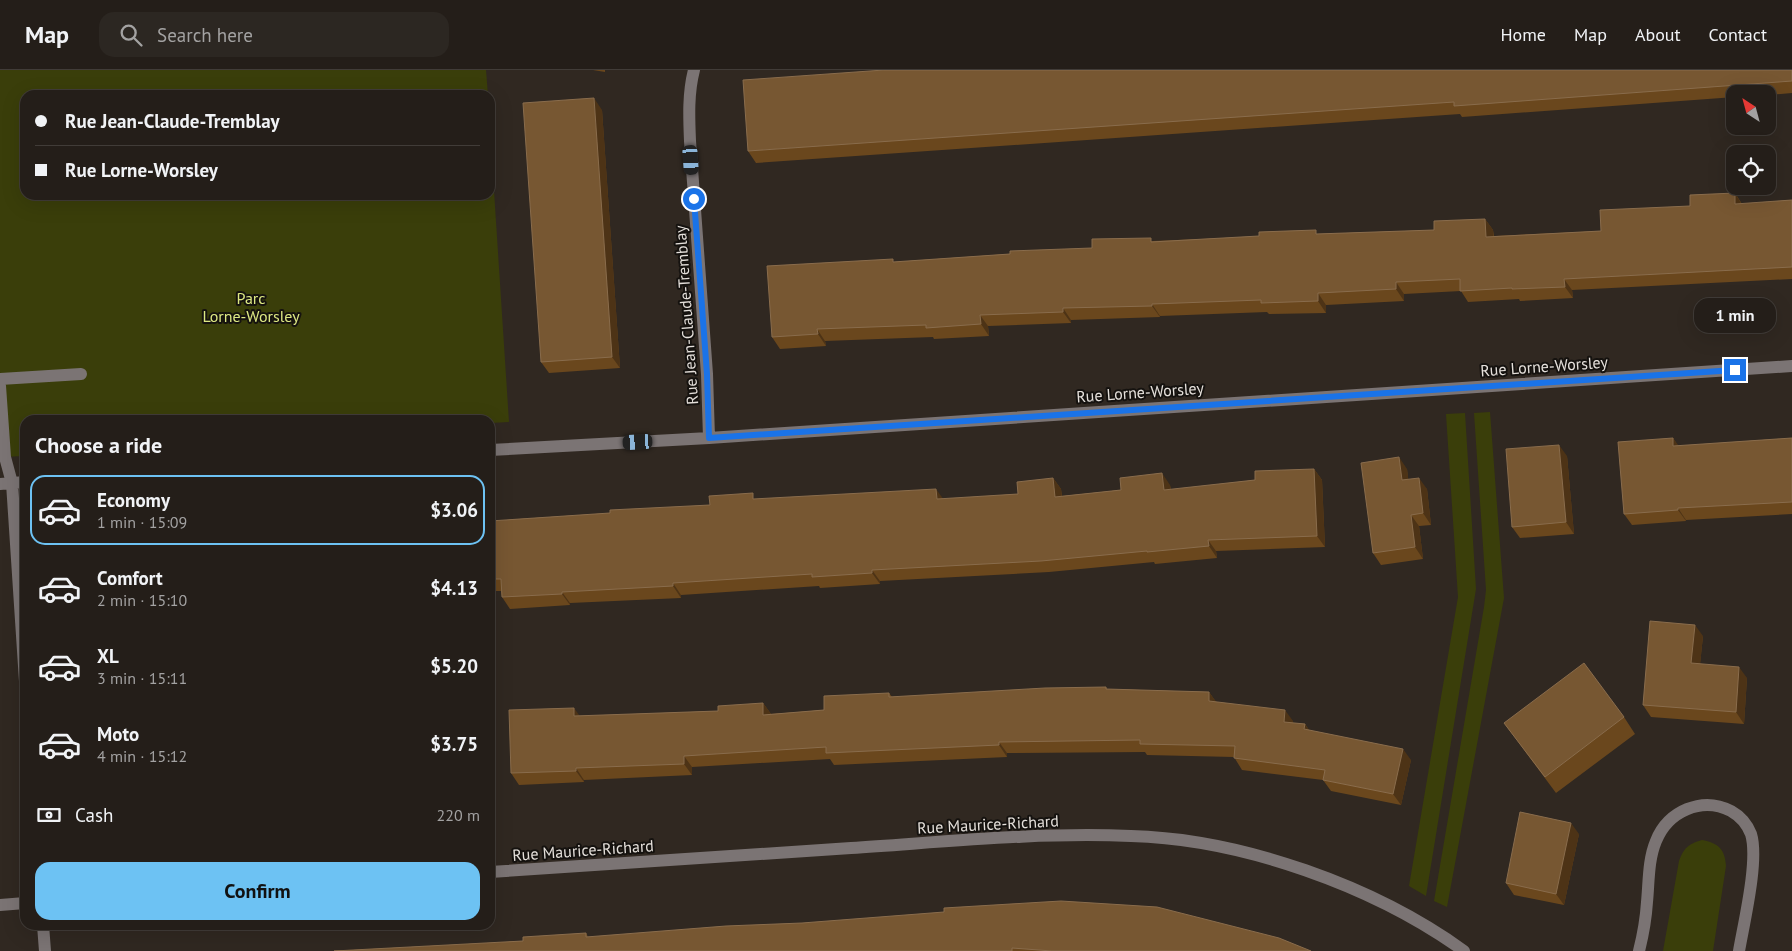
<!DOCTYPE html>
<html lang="en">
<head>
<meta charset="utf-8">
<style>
  body { margin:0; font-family:"PT Sans",sans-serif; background:#2c2722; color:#f1f3f6; height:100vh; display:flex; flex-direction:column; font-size:19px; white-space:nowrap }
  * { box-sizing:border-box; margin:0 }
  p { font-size:16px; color:#a3a2a2 }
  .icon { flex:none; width:28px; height:28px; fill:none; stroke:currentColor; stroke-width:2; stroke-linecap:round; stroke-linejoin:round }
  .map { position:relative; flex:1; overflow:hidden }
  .panel { position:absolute; left:20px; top:345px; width:475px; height:515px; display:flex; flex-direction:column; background:#241e19; border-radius:15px; box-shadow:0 5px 20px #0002,0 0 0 1px #413c38 }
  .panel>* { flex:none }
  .banner { position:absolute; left:20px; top:20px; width:475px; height:110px; border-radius:15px; box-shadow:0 5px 20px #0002,0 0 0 1px #413c38; display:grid; align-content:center; height:110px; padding:0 15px; background:#241e19 }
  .needle { width:32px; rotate:324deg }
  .tools { position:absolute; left:1726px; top:15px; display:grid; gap:10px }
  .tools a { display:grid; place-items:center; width:50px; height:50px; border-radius:10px; background:#241e19; box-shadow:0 5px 20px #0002,0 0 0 1px #413c38; font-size:25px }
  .end { position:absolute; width:22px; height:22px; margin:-11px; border:6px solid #1a73e8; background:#fff; box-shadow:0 0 0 2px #fff }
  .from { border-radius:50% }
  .bubble { position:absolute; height:35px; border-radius:15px; background:#241e19; box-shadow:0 5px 20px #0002,0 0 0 1px #413c38; font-size:16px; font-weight:800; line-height:35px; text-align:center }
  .car { position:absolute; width:15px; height:30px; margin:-15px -8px; border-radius:6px; box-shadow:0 0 4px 1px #0007; background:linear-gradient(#222 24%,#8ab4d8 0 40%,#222 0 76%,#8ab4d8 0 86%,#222 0) }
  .banner b { display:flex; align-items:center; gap:18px; height:48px; font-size:19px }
  .banner b+b { border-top:1px solid #413c38 }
  .banner i { width:12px; height:12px; background:#f1f3f6 }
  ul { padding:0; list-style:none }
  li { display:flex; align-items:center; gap:15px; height:70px; margin:0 10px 8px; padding:0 5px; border:2px solid transparent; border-radius:15px }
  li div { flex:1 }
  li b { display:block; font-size:19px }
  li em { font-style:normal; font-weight:800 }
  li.active { border-color:#6dc2f3 }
  li>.icon { width:45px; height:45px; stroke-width:1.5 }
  h2 { padding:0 15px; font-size:22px; line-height:60px }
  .pay { display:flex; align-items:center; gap:12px; height:55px; padding:0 15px; font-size:19px }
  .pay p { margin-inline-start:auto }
  .button { display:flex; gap:10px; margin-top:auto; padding:10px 15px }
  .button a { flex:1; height:58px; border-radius:15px; background:#6dc2f3; color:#111; font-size:20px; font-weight:800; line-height:58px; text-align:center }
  header { display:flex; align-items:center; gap:30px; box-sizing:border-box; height:70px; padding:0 25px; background:#241e19; border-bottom:1px solid #413c38 }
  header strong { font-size:24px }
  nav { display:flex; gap:28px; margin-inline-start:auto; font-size:18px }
  .search { width:350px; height:45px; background:#2c2722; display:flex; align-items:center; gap:12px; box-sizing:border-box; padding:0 18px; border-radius:15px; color:#a3a2a2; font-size:19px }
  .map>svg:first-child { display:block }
  .green { fill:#3a3e0a }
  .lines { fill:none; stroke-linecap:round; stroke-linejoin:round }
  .minor { stroke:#7b7474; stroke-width:12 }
  .wall { fill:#6a471d }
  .shaded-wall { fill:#4d3316 }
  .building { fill:#775732; stroke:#896c4c }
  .route { stroke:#1a73e8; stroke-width:6 }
  .labels { text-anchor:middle; stroke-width:4; stroke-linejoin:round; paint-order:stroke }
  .park-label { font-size:16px; fill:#dde883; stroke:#15120f }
  .street-label { font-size:16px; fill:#e5e0db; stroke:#15120f }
</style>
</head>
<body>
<header>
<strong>Map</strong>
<div class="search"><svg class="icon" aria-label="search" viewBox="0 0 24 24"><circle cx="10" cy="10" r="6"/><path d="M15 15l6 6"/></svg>Search here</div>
<nav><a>Home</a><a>Map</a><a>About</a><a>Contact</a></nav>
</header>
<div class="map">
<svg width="1792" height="881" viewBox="0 0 1792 881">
  <rect width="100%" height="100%" fill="#302821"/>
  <path class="green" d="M0 0H486L488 25H25V125H490V59L509 352 490 353V350H25V386L0 387Z
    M1490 342 1504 528 1447 837 1434 831 1484 537 1486 520 1474 343Z
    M1465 343 1476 519 1426 826 1409 816 1458 527 1446 344Z
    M1702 770C1718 773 1725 779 1726 796L1713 881H1663L1679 791C1684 778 1688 774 1702 770Z"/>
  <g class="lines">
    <path class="minor" d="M694 0C688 23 689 47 690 71L707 304 709 368
      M0 309 81 304
      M0 316 5 387 12 413 25 611
      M490 380 709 368 1792 296
      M0 414 25 412
      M490 802C610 794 730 786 851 778 944 772 1038 762 1131 766 1242 769 1374 816 1464 881
      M0 835 25 833
      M43 855 45 881
      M1639 881C1643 865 1646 848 1647 832 1649 812 1648 790 1656 771 1668 741 1702 726 1731 741 1740 746 1747 754 1751 764 1759 790 1744 852 1739 881"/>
  </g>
  <path class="wall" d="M593 0H605V2Z
    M1792 0V23L1768 25V24H1735V27L1462 47 1460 44 756 93 748 81Z
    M602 40 620 298 549 303 541 292Z
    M1735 123 1742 134 1792 130V209L1572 220 1573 228 1520 231 1519 229 1468 232 1461 221 1404 224V231L1326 235V243L1269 244 1267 242 1160 246V247L1071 250V253L988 256 989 266 934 269 933 267 825 271 826 276 780 279 772 267 894 192 1092 178 1153 171 1318 164 1434 160 1485 149 1493 160 1494 166 1601 161Z
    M1673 368 1678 376 1792 368V444L1686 450V451L1632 455 1624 444Z
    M1567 386 1574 464 1520 468 1512 457Z
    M1314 399 1322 410 1325 477 1216 481 1217 488 1155 494 1154 492 1049 502 880 511V514L820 518 819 516 681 525V528L570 533V535L510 539 502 527 501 521H490V451L610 443 710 435 757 429H943L1018 424 1053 408 1061 419 1062 426 1170 415 1171 420 1255 410Z
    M1407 399 1408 409 1427 419 1431 455 1419 456 1423 489 1381 495 1373 483Z
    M1703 566 1700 594 1747 608 1744 654 1651 647 1643 635Z
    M1106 617 1107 619 1209 622 1216 632 1293 651V653L1305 654 1309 660 1411 690 1401 735 1331 721 1323 710 1242 700 1234 687 1147 685 1145 682 1007 683V687L834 695 830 689 692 697V705L584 710V712L519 715 511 703 580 646 718 641 763 633 771 644 824 640 889 623 892 627Z
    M1624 647 1635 664 1556 723 1504 653Z
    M1579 764 1564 835 1514 825 1506 813Z
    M586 863 588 867 1311 881H334L523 871Z"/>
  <path class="shaded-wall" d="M594 28 602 40 620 298 612 287Z
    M1735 123 1742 135 1735 134Z
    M1485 149 1493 160 1494 178 1486 167Z
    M1564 209 1572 220 1573 228 1565 217Z
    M1396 212 1404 224V231L1396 219Z
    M1318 223 1326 235V243L1318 231Z
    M1152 234 1160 246V247L1152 236Z
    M1063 238 1071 250V253L1063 242Z
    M980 245 988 256 989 266 981 254Z
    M817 259 825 271 826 276 818 264Z
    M1673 368 1681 379 1673 376Z
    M1559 375 1567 386 1574 464 1566 452Z
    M1399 387 1407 399 1410 422 1402 410Z
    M1314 399 1322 410 1325 477 1317 466Z
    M1162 403 1170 415 1172 432 1164 420Z
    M1053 408 1061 419 1063 438 1055 427Z
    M1419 408 1427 419 1431 455 1423 443Z
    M936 419 944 430 937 429Z
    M1678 438 1686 450V451L1678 440Z
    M1411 445 1419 456 1423 489 1415 477Z
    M1208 470 1216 481 1217 488 1209 476Z
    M872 500 880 511V514L872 503Z
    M673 513 681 525V528L673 516Z
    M562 522 570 533V535L562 524Z
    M1695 555 1703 566 1699 605 1691 593Z
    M1739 597 1747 608 1744 654 1736 642Z
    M1209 622 1217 633 1209 631Z
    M763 633 771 644 763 645Z
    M574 638 582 649 574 646Z
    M1285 640 1293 651 1292 663 1284 652Z
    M1305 654 1313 666 1304 659Z
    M999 672 1007 683V687L999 675Z
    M1403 679 1411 690 1401 735 1393 724Z
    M684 686 692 697V705L684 694Z
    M576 698 584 710V712L576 701Z
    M1571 753 1579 764 1564 835 1556 824Z"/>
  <path class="building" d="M884 0H1792V11L1454 36V32L748 81 743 10Z
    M594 28 612 287 541 292 523 33Z
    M1735 123V134L1792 130V197L1564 209 1565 217 1512 219V218L1460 221V209L1396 212V219L1318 223V231L1261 233V230L1152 234V236L1063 238V242L980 245 981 254 926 258V255L817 259 818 264 772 267 767 196 893 189V192L1010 184V181L1092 178V169L1151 168V172L1259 166V162L1316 160V164L1434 160V151L1485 149 1486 167 1601 161 1600 140 1690 136V125Z
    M1673 368V376L1792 368V432L1678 438V440L1624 444 1618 372Z
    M1559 375 1566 452 1512 457 1506 379Z
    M1399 387 1402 410 1419 408 1423 443 1411 445 1415 477 1373 483 1361 393Z
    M1314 399 1317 466 1208 470 1209 476 1147 482V481L1041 491 872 500V503L812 507V504L673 513V516L562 522V524L502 527 501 509H490V451L610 443V440L710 435 709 426 753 423V429L936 419 937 429 1018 424 1017 412 1053 408 1055 427 1121 420 1120 408 1162 403 1164 420 1255 410V401Z
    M1650 551 1695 555 1691 593 1739 597 1736 642 1643 635Z
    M1584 593 1624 647 1545 707 1504 653Z
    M1106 617V619L1209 622V631L1285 640 1284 652 1305 654 1304 659 1403 679 1393 724 1323 710 1325 700 1234 688 1235 676 1140 674V670L999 672V675L826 683V677L684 686V694L576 698V701L511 703 509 640 574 638V646L718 641V636L763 633V645L824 640V626L889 623V627L1045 618Z
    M1520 742 1571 753 1556 824 1506 813Z
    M1061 831 1157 837 1279 868 1311 881H1052L1012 878V881H334L523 871V867L586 863V867L726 856 802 853 944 842V838Z"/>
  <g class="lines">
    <path class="route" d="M694 129 707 304 709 368 1735 300"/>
  </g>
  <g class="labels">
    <g class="park-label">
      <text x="251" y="234">Parc<tspan x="251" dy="18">Lorne-Worsley</tspan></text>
    </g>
    <g class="street-label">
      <text transform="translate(686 245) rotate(-94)" y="6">Rue Jean-Claude-Tremblay</text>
      <text transform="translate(1544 296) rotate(-4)" y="6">Rue Lorne-Worsley</text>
      <text transform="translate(1140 322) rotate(-4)" y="6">Rue Lorne-Worsley</text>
      <text transform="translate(988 754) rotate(-3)" y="6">Rue Maurice-Richard</text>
      <text transform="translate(583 780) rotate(-4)" y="6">Rue Maurice-Richard</text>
    </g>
  </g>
</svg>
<div class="tools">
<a><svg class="needle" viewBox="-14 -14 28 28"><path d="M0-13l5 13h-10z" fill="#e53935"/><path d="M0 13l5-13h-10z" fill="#a3a2a2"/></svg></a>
<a><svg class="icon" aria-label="locate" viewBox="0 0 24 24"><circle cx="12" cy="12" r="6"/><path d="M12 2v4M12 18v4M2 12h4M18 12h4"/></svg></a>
</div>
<i class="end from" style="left:694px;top:129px"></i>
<i class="end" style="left:1735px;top:300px"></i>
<div class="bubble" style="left:1694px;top:228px;width:82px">1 min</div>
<i class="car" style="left:691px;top:90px;rotate:176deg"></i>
<i class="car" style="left:638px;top:372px;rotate:267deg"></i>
<div class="banner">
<b><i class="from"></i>Rue Jean-Claude-Tremblay</b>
<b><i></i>Rue Lorne-Worsley</b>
</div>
<section class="panel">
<h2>Choose a ride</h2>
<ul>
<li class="active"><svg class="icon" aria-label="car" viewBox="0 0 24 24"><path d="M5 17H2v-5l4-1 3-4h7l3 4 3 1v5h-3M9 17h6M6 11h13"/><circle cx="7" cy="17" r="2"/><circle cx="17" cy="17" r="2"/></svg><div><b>Economy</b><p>1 min · 15:09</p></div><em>$3.06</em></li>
<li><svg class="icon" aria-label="car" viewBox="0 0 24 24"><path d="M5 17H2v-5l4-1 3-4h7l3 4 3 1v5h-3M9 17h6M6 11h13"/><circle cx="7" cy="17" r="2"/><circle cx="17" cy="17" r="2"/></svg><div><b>Comfort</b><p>2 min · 15:10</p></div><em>$4.13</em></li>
<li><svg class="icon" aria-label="car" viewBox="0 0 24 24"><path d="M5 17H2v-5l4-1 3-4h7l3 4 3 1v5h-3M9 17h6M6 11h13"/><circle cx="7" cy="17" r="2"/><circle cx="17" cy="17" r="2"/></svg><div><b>XL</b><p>3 min · 15:11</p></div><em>$5.20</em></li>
<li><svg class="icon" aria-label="car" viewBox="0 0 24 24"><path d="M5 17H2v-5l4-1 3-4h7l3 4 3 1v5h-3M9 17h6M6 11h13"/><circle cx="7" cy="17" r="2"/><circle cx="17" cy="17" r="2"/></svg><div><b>Moto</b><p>4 min · 15:12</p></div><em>$3.75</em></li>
</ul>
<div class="pay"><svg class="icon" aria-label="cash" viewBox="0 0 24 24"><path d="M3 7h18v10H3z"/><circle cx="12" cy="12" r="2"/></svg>Cash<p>220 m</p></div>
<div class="button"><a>Confirm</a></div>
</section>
</div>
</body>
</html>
